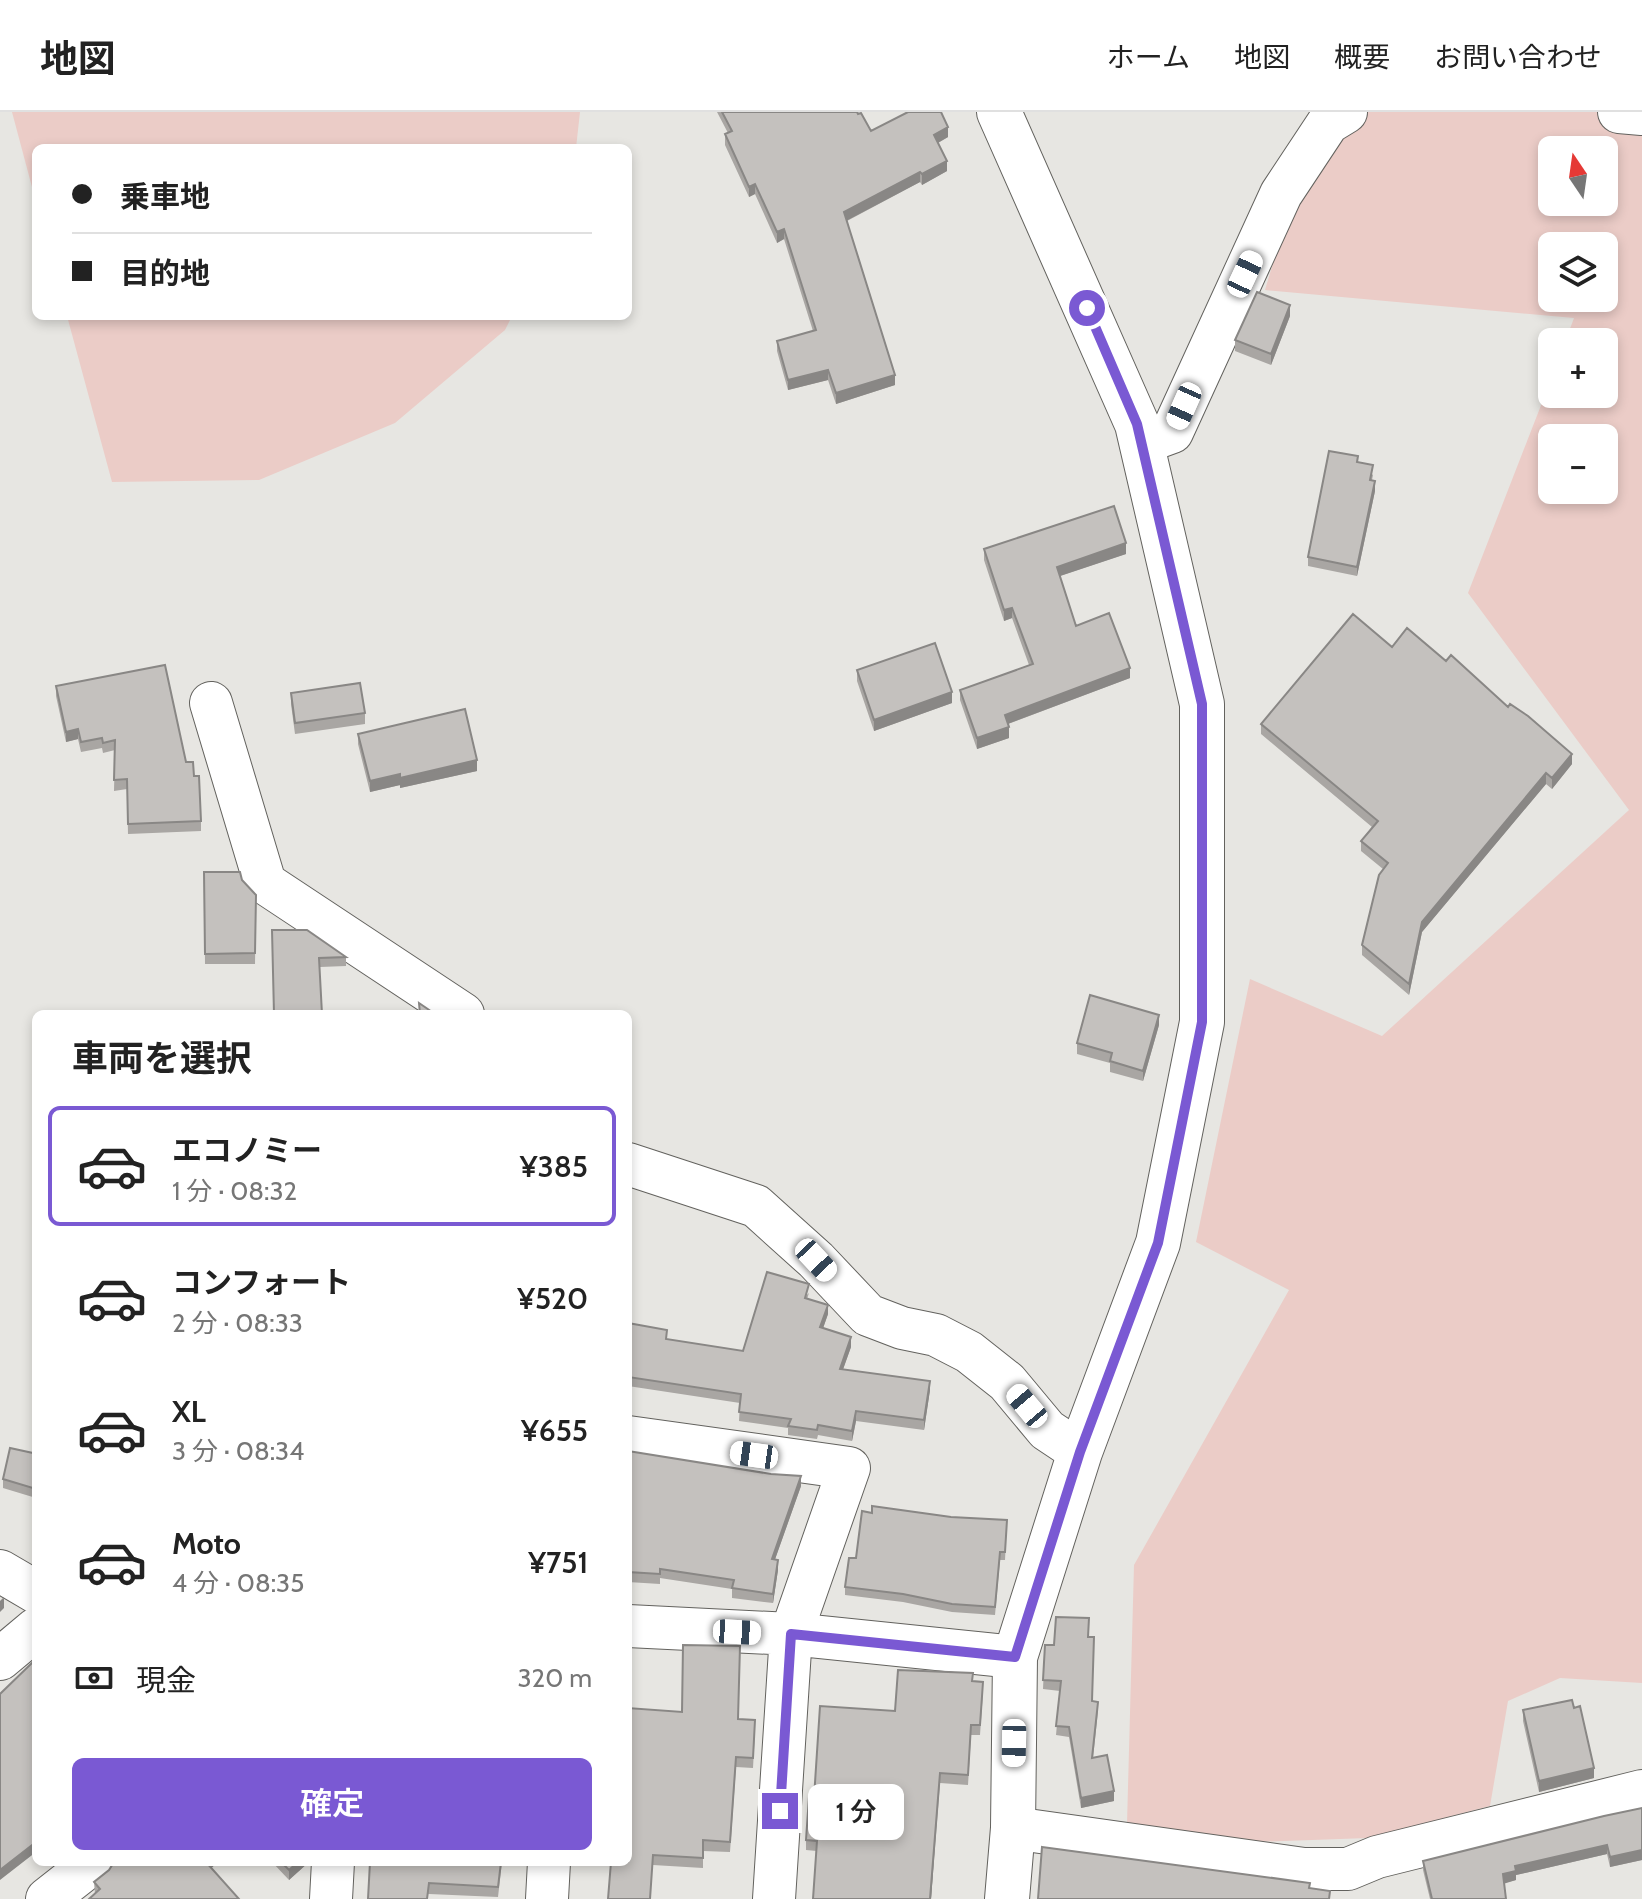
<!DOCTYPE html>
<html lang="ja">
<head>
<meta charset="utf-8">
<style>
  body { margin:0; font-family:Cabin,"Noto Sans JP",sans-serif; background:#f2f2f2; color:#222; height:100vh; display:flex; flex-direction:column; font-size:30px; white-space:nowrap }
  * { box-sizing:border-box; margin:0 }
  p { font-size:26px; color:#767676 }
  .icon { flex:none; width:44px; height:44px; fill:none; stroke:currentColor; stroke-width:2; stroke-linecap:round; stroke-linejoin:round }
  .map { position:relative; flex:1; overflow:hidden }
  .details { position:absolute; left:32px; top:898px; width:600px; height:856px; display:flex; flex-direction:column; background:#fff; border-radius:12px; box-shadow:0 4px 12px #0003 }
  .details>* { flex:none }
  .top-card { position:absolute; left:32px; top:32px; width:600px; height:176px; border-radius:12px; box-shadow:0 4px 12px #0003; display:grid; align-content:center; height:176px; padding:0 40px; background:#fff }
  .needle { width:52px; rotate:347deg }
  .tools { position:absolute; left:1538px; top:24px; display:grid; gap:16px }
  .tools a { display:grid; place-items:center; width:80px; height:80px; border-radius:12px; background:#fff; box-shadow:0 4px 12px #0003; font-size:40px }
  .end { position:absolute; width:36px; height:36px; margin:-18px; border:10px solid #7a59d3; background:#fff; box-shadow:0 0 0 4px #fff }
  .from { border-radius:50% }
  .bubble { position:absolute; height:56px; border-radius:12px; background:#fff; box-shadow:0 4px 12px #0003; font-size:26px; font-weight:600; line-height:56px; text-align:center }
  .car { position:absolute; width:24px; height:48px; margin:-24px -12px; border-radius:10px; box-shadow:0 0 6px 2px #0007; background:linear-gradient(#fff 24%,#345 0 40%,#fff 0 76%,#345 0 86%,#fff 0) }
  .top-card b { display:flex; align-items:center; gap:28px; height:76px; font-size:30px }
  .top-card b+b { border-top:2px solid #e0e0e0 }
  .top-card i { width:20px; height:20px; background:#222 }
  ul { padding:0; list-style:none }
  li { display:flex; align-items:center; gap:24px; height:120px; margin:0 16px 12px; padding:0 24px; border:4px solid transparent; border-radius:12px }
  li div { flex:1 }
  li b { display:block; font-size:30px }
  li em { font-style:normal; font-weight:600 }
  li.active { border-color:#7a59d3 }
  li>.icon { width:72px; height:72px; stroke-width:1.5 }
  h2 { padding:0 40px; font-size:36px; line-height:96px }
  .pay { display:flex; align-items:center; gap:20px; height:88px; padding:0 40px; font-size:30px }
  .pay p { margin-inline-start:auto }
  .cta { display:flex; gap:16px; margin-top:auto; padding:16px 40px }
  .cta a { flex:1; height:92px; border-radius:12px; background:#7a59d3; color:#fff; font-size:32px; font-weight:600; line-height:92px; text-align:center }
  header { display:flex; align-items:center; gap:48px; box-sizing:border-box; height:112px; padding:0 40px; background:#fff; border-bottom:2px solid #e0e0e0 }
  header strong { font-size:38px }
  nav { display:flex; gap:44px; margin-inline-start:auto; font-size:28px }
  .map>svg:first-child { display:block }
  .green { fill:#ebccc7; fill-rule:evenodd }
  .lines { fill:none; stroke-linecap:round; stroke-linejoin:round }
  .minor-casing { stroke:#63625e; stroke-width:44 }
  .tertiary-casing { stroke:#63625e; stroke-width:46 }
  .minor { stroke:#fff; stroke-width:42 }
  .tertiary { stroke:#fff; stroke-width:44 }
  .wall { fill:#a9a6a3 }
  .shaded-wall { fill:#898785 }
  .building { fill:#c4c1be; stroke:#898785; stroke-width:2 }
  .route { stroke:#7a59d3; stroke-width:10 }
</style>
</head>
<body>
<header>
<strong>地図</strong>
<nav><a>ホーム</a><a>地図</a><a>概要</a><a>お問い合わせ</a></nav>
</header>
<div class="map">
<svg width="1642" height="1787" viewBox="0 0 1642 1787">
  <rect width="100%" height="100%" fill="#e7e6e2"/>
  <path class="green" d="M12 0H580L576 36H36V90Z
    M1318 0H1642V1571L1560 1566 1508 1589 1490 1694 1368 1726 1253 1730 1127 1712 1134 1453 1289 1178 1196 1130 1250 867 1382 924 1629 698 1468 481 1552 265V282H1604V230H1565L1574 206 1265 178ZM1552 38H1604V90H1552ZM1552 134H1604V186H1552ZM1552 326H1604V378H1552Z
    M67 204H512L505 218 395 311 259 368 112 370Z"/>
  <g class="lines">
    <g class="minor-casing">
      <path id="minor" d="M1619 0 1642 2
        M1142 331 1172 320 1281 82 1328 11 1346 0
        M211 591 265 771 463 902
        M628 1052 756 1094 816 1148 868 1203 902 1216 936 1223 969 1240 1007 1270 1047 1318 1080 1340
        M628 1325 849 1356 791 1522 774 1787
        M0 1459 36 1480
        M628 1514 791 1522 1015 1545
        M0 1547 36 1517
        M1013 1716 1304 1757H1348L1377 1745 1642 1679
        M47 1787 94 1750
        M331 1787 333 1750
        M547 1787 549 1750"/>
    </g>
    <g class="tertiary-casing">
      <path id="tertiary" d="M999 0 1137 312 1202 592V910L1158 1131 1080 1340 1015 1545 1013 1716 1007 1787"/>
    </g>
    <use href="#minor" class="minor"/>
    <use href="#tertiary" class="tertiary"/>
  </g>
  <path class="wall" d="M717 0H857L871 19 948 25 938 31 947 59 922 73 920 70 847 109 895 273 836 292 828 268 788 278 777 239V229L813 219 784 127 777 131 755 82 749 85 725 33V22L728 21Z
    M1290 204 1271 253 1235 239V228Z
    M1358 350 1373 363 1372 368 1375 379 1357 464 1308 454V445Z
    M984 437 1126 442 1060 464 1076 514 1130 566 1008 612 1009 626 977 637 960 588V578L1029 553 1012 506 1004 509 984 448Z
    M1392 535 1446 549 1508 595 1572 652 1552 677 1546 672 1422 820 1409 883 1362 843V833L1383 757 1361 739V729L1372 715 1261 622V612Z
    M857 558 952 591 874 619 857 569Z
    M56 574 186 650 194 664 201 709V719L128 722 127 677 114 679 115 638 103 641 102 636 81 640 78 627 66 630 56 584Z
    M291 581 365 601V612L295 622 291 592Z
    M358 622 477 659 400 676V673L370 680 358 632Z
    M204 760 242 768 256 783 255 852H205Z
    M307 818 346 845V854L320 855Z
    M1159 913 1143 969 1110 960V951L1077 942V931Z
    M809 1181 807 1187 828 1202 823 1216 851 1235 843 1257 930 1278 924 1318 856 1309 852 1329 818 1323 817 1327 788 1323V1316L739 1309 740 1291 628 1274V1211L667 1227 743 1239Z
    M36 1325V1386L3 1376V1367L33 1341Z
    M628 1339 801 1374 775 1447 778 1458 773 1491 732 1486V1477L660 1466V1472L628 1470Z
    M872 1401 1007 1408 1005 1448H1000L995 1503 952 1500 903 1490 845 1483V1475Z
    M1089 1525 1092 1589 1098 1599 1093 1646 1114 1689 1081 1696 1069 1625 1056 1623 1060 1579 1043 1577 1045 1533H1054Z
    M973 1569 983 1580 980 1623H971L968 1673 940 1671 931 1787H813L817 1739 806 1738V1728L814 1686 895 1599Z
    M1574 1596 1594 1666 1539 1680 1523 1609V1598Z
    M738 1607 755 1619 753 1656 736 1655 730 1740 703 1739V1756L653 1753H595V1750H628Z
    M1642 1696V1748L1610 1755 1607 1742 1516 1763V1768L1504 1771 1506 1787H1430L1423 1758V1749Z
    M114 1750H218L211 1756 95 1782 94 1770 109 1758Z
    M272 1750H309L289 1768Z
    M502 1750 498 1785 429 1782 368 1787Z"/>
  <path class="shaded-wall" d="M948 15V25L934 33V23Z
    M947 49V59L922 73V62Z
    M920 60V70L844 110V100Z
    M755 72V82L749 85V75Z
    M784 117V127L777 131V120Z
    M1290 193V204L1271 253V242Z
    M828 258V268L788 278V268Z
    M895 263V273L836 292V281Z
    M1375 369V379L1357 464V455Z
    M1126 431V442L1057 465V455Z
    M1012 496V506L1004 509V498Z
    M1130 556V566L1005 613V603Z
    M952 580V591L874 619V608Z
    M1009 615V626L977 637V626Z
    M78 617V627L66 630V620Z
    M1572 642V652L1552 677V666Z
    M477 648V659L400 676V666Z
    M1546 661V672L1422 820 1409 883V872L1422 810Z
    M400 662V673L370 680V669Z
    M1159 903V913L1143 969V959Z
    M828 1193V1202L820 1225V1215Z
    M851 1225V1235L840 1266V1257Z
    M930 1269V1278L924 1318V1308Z
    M856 1299V1309L852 1329V1319Z
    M801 1364V1374L772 1456V1447Z
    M778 1448V1458L773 1491V1482Z
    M4 1485V1496L0 1500V1489Z
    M1594 1656V1666L1539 1680V1669Z
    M940 1661 931 1787H930Z
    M1114 1679V1689L1081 1696V1686Z
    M36 1730V1740L0 1768V1758Z
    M1607 1733V1742L1516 1763V1768L1503 1772V1762L1515 1754Z
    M1642 1738V1748L1610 1755V1745Z
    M206 1750H218L206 1761Z
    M298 1750H309L289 1768V1758Z"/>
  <path class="building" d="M722 0H857L858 2 861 1 871 19 908 0H941L948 15 934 23 947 49 922 62 920 60 844 100 895 263 836 281 828 258 788 268 777 229 816 218 784 117 777 120 755 72 749 75 725 22 732 19Z
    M1257 180 1290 193 1271 242 1235 228Z
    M1329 339 1358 344 1357 350 1373 353 1370 368 1375 369 1357 455 1308 445Z
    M1114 394 1126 431 1057 455 1076 514 1109 501 1130 556 1005 603 1009 615 977 626 960 578 1033 552 1012 496 1004 498 984 437Z
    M1353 502 1392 535 1407 516 1446 549 1451 543 1508 595 1510 592 1528 604 1572 642 1552 666 1546 661 1422 810 1409 872 1362 833 1379 763 1388 751 1361 729 1378 709 1261 612Z
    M935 531 952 580 874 608 857 558Z
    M165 553 186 650H193L194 664H199L201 709 128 712 127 667 114 668 115 628 103 631 102 626 81 630 78 617 66 620 56 574Z
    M360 571 365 601 295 611 291 581Z
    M465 597 477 648 400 666V662L370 669 358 622Z
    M204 760H240L242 768 256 783 255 841 205 842Z
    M272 818H307L346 845 319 846 322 902H274Z
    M1090 883 1159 903 1143 959 1110 949 1112 941 1077 931Z
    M419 891 435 902H420Z
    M767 1160 809 1172 805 1186 828 1193 820 1215 851 1225 840 1257 930 1269 924 1308 856 1299 852 1319 818 1313 817 1318 788 1314 791 1307 739 1300 741 1282 628 1265V1211L667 1218 666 1227 743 1239Z
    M36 1325V1377L3 1367 10 1336 33 1341Z
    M628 1339 771 1362 801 1364 772 1447 778 1448 773 1482 732 1476 734 1468 660 1457V1462L628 1460Z
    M872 1394 951 1405 1007 1408 1005 1440H1000L995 1495 952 1492 903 1482 845 1475 849 1446H856L862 1399 872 1401Z
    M1056 1505 1089 1506 1088 1525H1094L1092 1589 1098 1590 1092 1646 1107 1643 1114 1679 1081 1686 1069 1615 1056 1614 1061 1569 1043 1568 1045 1533H1054Z
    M683 1533 740 1534 738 1607 755 1608 753 1646 736 1645 730 1730 703 1728V1746L653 1743 650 1787H608L611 1750H628V1596L682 1600Z
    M36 1547V1730L0 1758V1582Z
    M898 1558 973 1561 972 1569 983 1570 980 1613H971L968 1663 940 1661 930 1787H813L817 1729 806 1728 809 1685 814 1686 820 1594 895 1599Z
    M1572 1588 1574 1596 1580 1594 1594 1656 1539 1669 1523 1598Z
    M1642 1696V1738L1610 1745 1607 1733 1515 1754 1516 1759 1503 1762 1506 1787H1432L1423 1749 1604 1704Z
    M1042 1735 1310 1771 1309 1776 1330 1779 1329 1787H1038Z
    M114 1750H206L239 1787H89L100 1777 94 1770 109 1758Z
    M281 1750H298L289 1758Z
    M370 1750H501L498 1775 429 1771 427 1787H368Z"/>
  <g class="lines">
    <path class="route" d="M780 1699 791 1522 1015 1545 1080 1340 1158 1131 1202 910V592L1137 312 1087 196"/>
  </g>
</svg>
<div class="tools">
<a><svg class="needle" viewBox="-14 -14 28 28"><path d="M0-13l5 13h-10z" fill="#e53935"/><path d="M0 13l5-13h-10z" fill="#767676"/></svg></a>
<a><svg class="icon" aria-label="layers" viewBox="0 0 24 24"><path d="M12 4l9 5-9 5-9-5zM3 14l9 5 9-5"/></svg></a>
<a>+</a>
<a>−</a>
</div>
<i class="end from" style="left:1087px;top:196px"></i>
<i class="end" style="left:780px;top:1699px"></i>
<div class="bubble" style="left:808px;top:1672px;width:96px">1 分</div>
<i class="car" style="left:1245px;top:162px;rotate:25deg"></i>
<i class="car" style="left:1184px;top:294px;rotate:204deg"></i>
<i class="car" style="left:816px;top:1148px;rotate:137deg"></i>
<i class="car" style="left:1027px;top:1294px;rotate:320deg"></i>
<i class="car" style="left:754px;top:1343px;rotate:278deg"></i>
<i class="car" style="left:737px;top:1520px;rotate:93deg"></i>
<i class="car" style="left:1014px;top:1631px;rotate:181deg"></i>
<div class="top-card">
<b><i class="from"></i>乗車地</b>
<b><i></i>目的地</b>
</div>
<section class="details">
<h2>車両を選択</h2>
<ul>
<li class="active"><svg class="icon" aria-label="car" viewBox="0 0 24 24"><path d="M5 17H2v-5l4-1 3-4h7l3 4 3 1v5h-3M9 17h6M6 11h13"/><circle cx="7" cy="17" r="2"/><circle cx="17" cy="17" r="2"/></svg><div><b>エコノミー</b><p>1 分 · 08:32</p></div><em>¥385</em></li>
<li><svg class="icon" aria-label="car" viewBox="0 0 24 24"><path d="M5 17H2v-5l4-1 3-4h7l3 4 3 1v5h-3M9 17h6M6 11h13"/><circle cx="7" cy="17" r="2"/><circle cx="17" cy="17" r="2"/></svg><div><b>コンフォート</b><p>2 分 · 08:33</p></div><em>¥520</em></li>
<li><svg class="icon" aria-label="car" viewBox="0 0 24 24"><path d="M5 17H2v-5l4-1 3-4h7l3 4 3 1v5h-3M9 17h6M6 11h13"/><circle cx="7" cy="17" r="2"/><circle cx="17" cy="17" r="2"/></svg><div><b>XL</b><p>3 分 · 08:34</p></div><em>¥655</em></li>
<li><svg class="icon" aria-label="car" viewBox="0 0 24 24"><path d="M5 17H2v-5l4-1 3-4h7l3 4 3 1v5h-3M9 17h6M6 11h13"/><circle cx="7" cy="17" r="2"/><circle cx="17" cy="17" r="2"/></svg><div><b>Moto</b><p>4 分 · 08:35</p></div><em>¥751</em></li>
</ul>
<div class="pay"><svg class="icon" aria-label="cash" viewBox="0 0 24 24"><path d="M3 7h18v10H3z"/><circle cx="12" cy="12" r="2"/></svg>現金<p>320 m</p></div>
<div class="cta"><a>確定</a></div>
</section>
</div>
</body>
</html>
